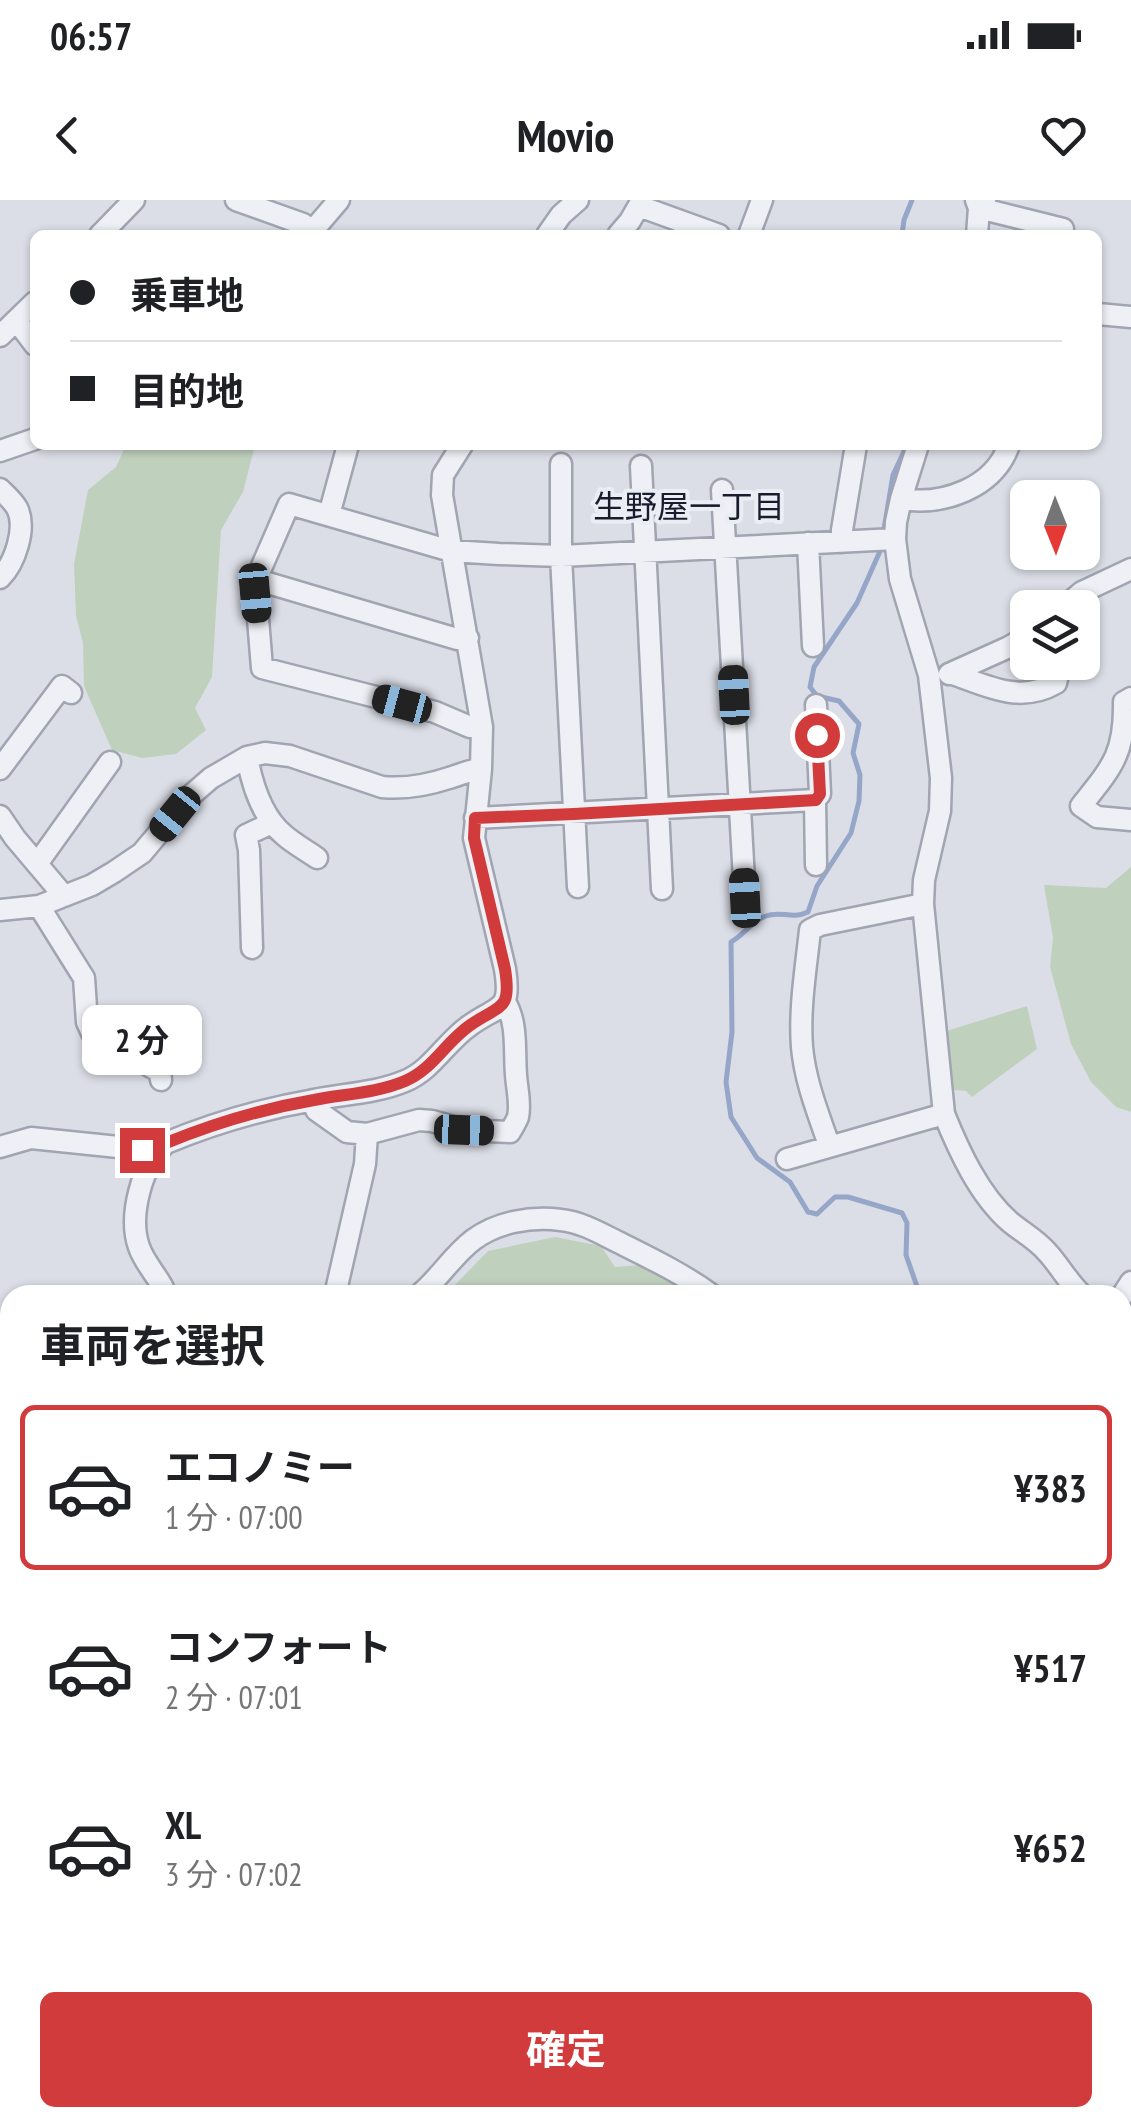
<!DOCTYPE html>
<html lang="ja">
<head>
<meta charset="utf-8">
<style>
  body { margin:0; font-family:"PT Sans Narrow","Noto Sans JP",sans-serif; background:#f6f6f6; color:#202124; height:100vh; display:flex; flex-direction:column; font-size:38px; white-space:nowrap }
  * { box-sizing:border-box; margin:0 }
  p { font-size:32px; color:#757577 }
  .icon { flex:none; width:55px; height:55px; fill:none; stroke:currentColor; stroke-width:2; stroke-linecap:round; stroke-linejoin:round }
  .map { position:relative; flex:1; overflow:hidden }
  .panel { position:absolute; left:0px; top:1085px; width:1132px; height:842px; display:flex; flex-direction:column; background:#fff; border-radius:30px 30px 0 0; box-shadow:0 2px 8px #0004 }
  .panel>* { flex:none }
  .top-card { position:absolute; left:30px; top:30px; width:1072px; height:220px; border-radius:15px; box-shadow:0 2px 8px #0004; display:grid; align-content:center; height:220px; padding:0 40px; background:#fff }
  .needle { width:65px; rotate:179deg }
  .controls { position:absolute; left:1010px; top:280px; display:grid; gap:20px }
  .controls a { display:grid; place-items:center; width:90px; height:90px; border-radius:15px; background:#fff; box-shadow:0 2px 8px #0004; font-size:50px }
  .end { position:absolute; width:45px; height:45px; margin:-22px; border:12px solid #d13b3b; background:#fff; box-shadow:0 0 0 5px #fff }
  .from { border-radius:50% }
  .bubble { position:absolute; height:70px; border-radius:15px; background:#fff; box-shadow:0 2px 8px #0004; font-size:32px; font-weight:700; line-height:70px; text-align:center }
  .car { position:absolute; width:30px; height:60px; margin:-30px -15px; border-radius:12px; box-shadow:0 0 8px 2px #0007; background:linear-gradient(#222 24%,#8ab4d8 0 40%,#222 0 76%,#8ab4d8 0 86%,#222 0) }
  .top-card b { display:flex; align-items:center; gap:35px; height:95px; font-size:38px }
  .top-card b+b { border-top:2px solid #e0e0e0 }
  .top-card i { width:25px; height:25px; background:#202124 }
  ul { padding:0; list-style:none }
  li { display:flex; align-items:center; gap:30px; height:165px; margin:0 20px 15px; padding:0 20px; border:5px solid transparent; border-radius:15px }
  li div { flex:1 }
  li b { display:block; font-size:38px }
  li em { font-style:normal; font-weight:700 }
  li.active { border-color:#d13b3b }
  li>.icon { width:90px; height:90px; stroke-width:1.5 }
  h2 { padding:0 40px; font-size:45px; line-height:120px }
  .button { display:flex; gap:20px; margin-top:auto; padding:20px 40px }
  .button a { flex:1; height:115px; border-radius:15px; background:#d13b3b; color:#fff; font-size:40px; font-weight:700; line-height:115px; text-align:center }
  .status { display:flex; justify-content:space-between; align-items:center; height:70px; padding:0 50px; background:#fff; direction:ltr }
  .status svg { height:28px; fill:currentColor }
  header { display:flex; justify-content:space-between; align-items:center; height:130px; padding:0 40px; background:#fff; font-size:45px; font-weight:700 }
  .map>svg:first-child { display:block }
  .green { fill:#bfd1bd }
  .lines { fill:none; stroke-linecap:round; stroke-linejoin:round }
  .stream { stroke:#95a6c8; stroke-width:5 }
  .highway-tunnel { stroke:#b7bac5; stroke-width:30; stroke-dasharray:30 15; stroke-linecap:butt }
  .minor-casing { stroke:#a1a4b1; stroke-width:25 }
  .highway-casing { stroke:#83899d; stroke-width:35 }
  .minor { stroke:#eef0f5; stroke-width:20 }
  .highway { stroke:#fff; stroke-width:30 }
  .route { stroke:#d13b3b; stroke-width:12 }
  .labels { text-anchor:middle; stroke-width:8; stroke-linejoin:round; paint-order:stroke }
  .neighbourhood-label { font-size:32px; fill:#181c2d; stroke:#ebedf4 }
</style>
</head>
<body>
<div class="status"><b>06:57</b><svg viewBox="0 0 49 12"><path d="M0 12V9h3v3zM5 12V6h3v6zM10 12V3h3v9zM15 12V0h3v12zM26 1h20v11H26zM47 4h2v5h-2z"/></svg></div>
<header><svg class="icon" aria-label="back" viewBox="0 0 24 24"><path d="M15 5l-7 7 7 7"/></svg>Movio<svg class="icon" aria-label="heart" viewBox="0 0 24 24"><path d="M12 20l-8-8c-3-5 5-10 8-4 3-6 11-1 8 4z"/></svg></header>
<div class="map">
<svg width="1131" height="1926" viewBox="0 0 1131 1926">
  <rect width="100%" height="100%" fill="#dcdee7"/>
  <path class="green" d="M126 245H255L243 292 221 330 212 477 195 508 206 530 176 554 142 558 112 550 84 486 83 443 76 416 74 364 88 290 116 267Z
    M1131 667V912L1116 907 1091 882 1071 844 1050 767 1053 738 1044 685 1106 688Z
    M1027 806 1037 849 972 897 966 891 944 889 940 833Z
    M555 1037 601 1046 615 1067 642 1065 691 1095H445L488 1051Z
    M10 1192V1458L0 1455V1193Z
    M1123 1302 1131 1305V1926H0V1752L10 1751V1918H1122Z"/>
  <g class="lines">
    <path class="stream" d="M902 35 904 20 912 0
      M884 329 893 275 907 245
      M881 349 857 403 814 467 810 487 817 496 839 501 859 524 853 553 860 575 859 601 851 633 817 686 808 712C791 720 781 710 766 716 752 721 744 735 731 742L732 832 726 882 731 917 757 958 790 982 808 1012 817 1014 835 997H848L902 1013 907 1023 906 1055 920 1095
      M1122 1197 1131 1201"/>
    <path class="highway-tunnel" d="M1122 1585H1131
      M1122 1677 1131 1678"/>
    <g class="minor-casing">
      <path id="minor" d="M236 0 303 24 313 31
        M976 0 979 8 977 35
        M985 0 979 8 1063 29 1062 35
        M639 6 719 35
        M100 35 134 0
        M309 35 339 0
        M547 35 561 15 578 0
        M618 35 630 21 642 0
        M749 35 762 0
        M1098 114 1131 117
        M17 121 35 145
        M0 136 35 102
        M918 245 901 299 896 322 895 339 900 379 929 475 941 578 940 611 924 680 923 704 944 914C959 951 979 995 1010 1022 1022 1032 1037 1040 1047 1052 1060 1066 1068 1082 1082 1095
        M0 251 35 239
        M561 264V356L578 687
        M641 266 662 689
        M0 289C6 295 13 301 17 308 27 328 15 363 0 378
        M722 290 745 697
        M901 299C943 306 994 288 1009 245
        M329 315 348 245
        M842 342V330L856 245
        M808 343 813 446
        M255 382 268 383 457 439 468 438
        M1063 408 1082 392 1131 369
        M949 474 1009 447 1028 436
        M953 474C987 486 1020 504 1056 483L1059 470 1066 462
        M1131 498 1124 502C1125 554 1112 567 1081 606L1097 617 1131 620
        M482 527H470L435 512 262 468 255 382 289 304 451 351 499 354 561 356 895 339
        M247 557C252 584 262 617 284 635 294 644 306 650 317 658
        M0 569 62 486 71 493
        M0 616 15 638 64 696
        M475 618 815 600
        M36 661 42 657 110 562
        M816 665 815 600 820 594 816 505
        M39 706 84 778 87 822 92 833 160 872 161 880
        M0 710 39 706 92 685 114 672 142 653 189 597 211 578 247 557 265 553 290 556 382 587C403 589 428 585 449 578 460 575 469 570 481 569
        M252 748 249 650 246 635 272 623
        M313 900 316 910 347 932 367 934 419 920 432 921 464 930 510 932C513 927 516 922 518 917 521 904 517 889 516 875 514 851 518 823 505 802
        M829 945C818 913 805 881 802 847 799 809 806 768 810 730L820 725 923 704
        M0 947 31 938 157 951
        M787 959 944 914
        M164 1095 163 1088C156 1074 144 1062 139 1047 128 1016 142 964 166 943 214 923 262 909 314 900 343 894 377 893 405 881 432 870 445 843 469 826 499 804 512 813 505 769L474 638 481 569 482 527 442 295 443 275 462 245
        M335 1095 365 964 367 934
        M419 1095C439 1079 452 1056 473 1040 497 1022 531 1016 561 1020 581 1022 600 1033 618 1042 650 1058 683 1074 712 1095
        M1122 1096 1131 1082
        M1122 1124 1131 1127
        M0 1156 10 1153
        M1122 1288 1131 1290
        M0 1477H10"/>
    </g>
    <g class="highway-casing">
      <path id="highway" d="M0 1613H10
        M0 1697H10"/>
    </g>
    <use href="#minor" class="minor"/>
    <use href="#highway" class="highway"/>
  </g>
  <g class="lines">
    <path class="route" d="M142 950 156 951 166 943C215 923 261 909 314 900 344 894 377 893 405 881 432 870 445 843 469 826 499 804 512 813 505 769L474 638 475 618 574 614 816 600 820 594 817 535"/>
  </g>
  <g class="labels">
    <g class="neighbourhood-label">
      <text x="689" y="318">生野屋一丁目</text>
    </g>
  </g>
</svg>
<div class="controls">
<a><svg class="needle" viewBox="-14 -14 28 28"><path d="M0-13l5 13h-10z" fill="#e53935"/><path d="M0 13l5-13h-10z" fill="#757577"/></svg></a>
<a><svg class="icon" aria-label="layers" viewBox="0 0 24 24"><path d="M12 4l9 5-9 5-9-5zM3 14l9 5 9-5"/></svg></a>
</div>
<i class="end from" style="left:817px;top:535px"></i>
<i class="end" style="left:142px;top:950px"></i>
<div class="bubble" style="left:82px;top:805px;width:120px">2 分</div>
<i class="car" style="left:255px;top:393px;rotate:175deg"></i>
<i class="car" style="left:734px;top:495px;rotate:357deg"></i>
<i class="car" style="left:402px;top:504px;rotate:285deg"></i>
<i class="car" style="left:175px;top:614px;rotate:219deg"></i>
<i class="car" style="left:745px;top:698px;rotate:357deg"></i>
<i class="car" style="left:464px;top:930px;rotate:92deg"></i>
<div class="top-card">
<b><i class="from"></i>乗車地</b>
<b><i></i>目的地</b>
</div>
<section class="panel">
<h2>車両を選択</h2>
<ul>
<li class="active"><svg class="icon" aria-label="car" viewBox="0 0 24 24"><path d="M5 17H2v-5l4-1 3-4h7l3 4 3 1v5h-3M9 17h6M6 11h13"/><circle cx="7" cy="17" r="2"/><circle cx="17" cy="17" r="2"/></svg><div><b>エコノミー</b><p>1 分 · 07:00</p></div><em>¥383</em></li>
<li><svg class="icon" aria-label="car" viewBox="0 0 24 24"><path d="M5 17H2v-5l4-1 3-4h7l3 4 3 1v5h-3M9 17h6M6 11h13"/><circle cx="7" cy="17" r="2"/><circle cx="17" cy="17" r="2"/></svg><div><b>コンフォート</b><p>2 分 · 07:01</p></div><em>¥517</em></li>
<li><svg class="icon" aria-label="car" viewBox="0 0 24 24"><path d="M5 17H2v-5l4-1 3-4h7l3 4 3 1v5h-3M9 17h6M6 11h13"/><circle cx="7" cy="17" r="2"/><circle cx="17" cy="17" r="2"/></svg><div><b>XL</b><p>3 分 · 07:02</p></div><em>¥652</em></li>
</ul>
<div class="button"><a>確定</a></div>
</section>
</div>
</body>
</html>
